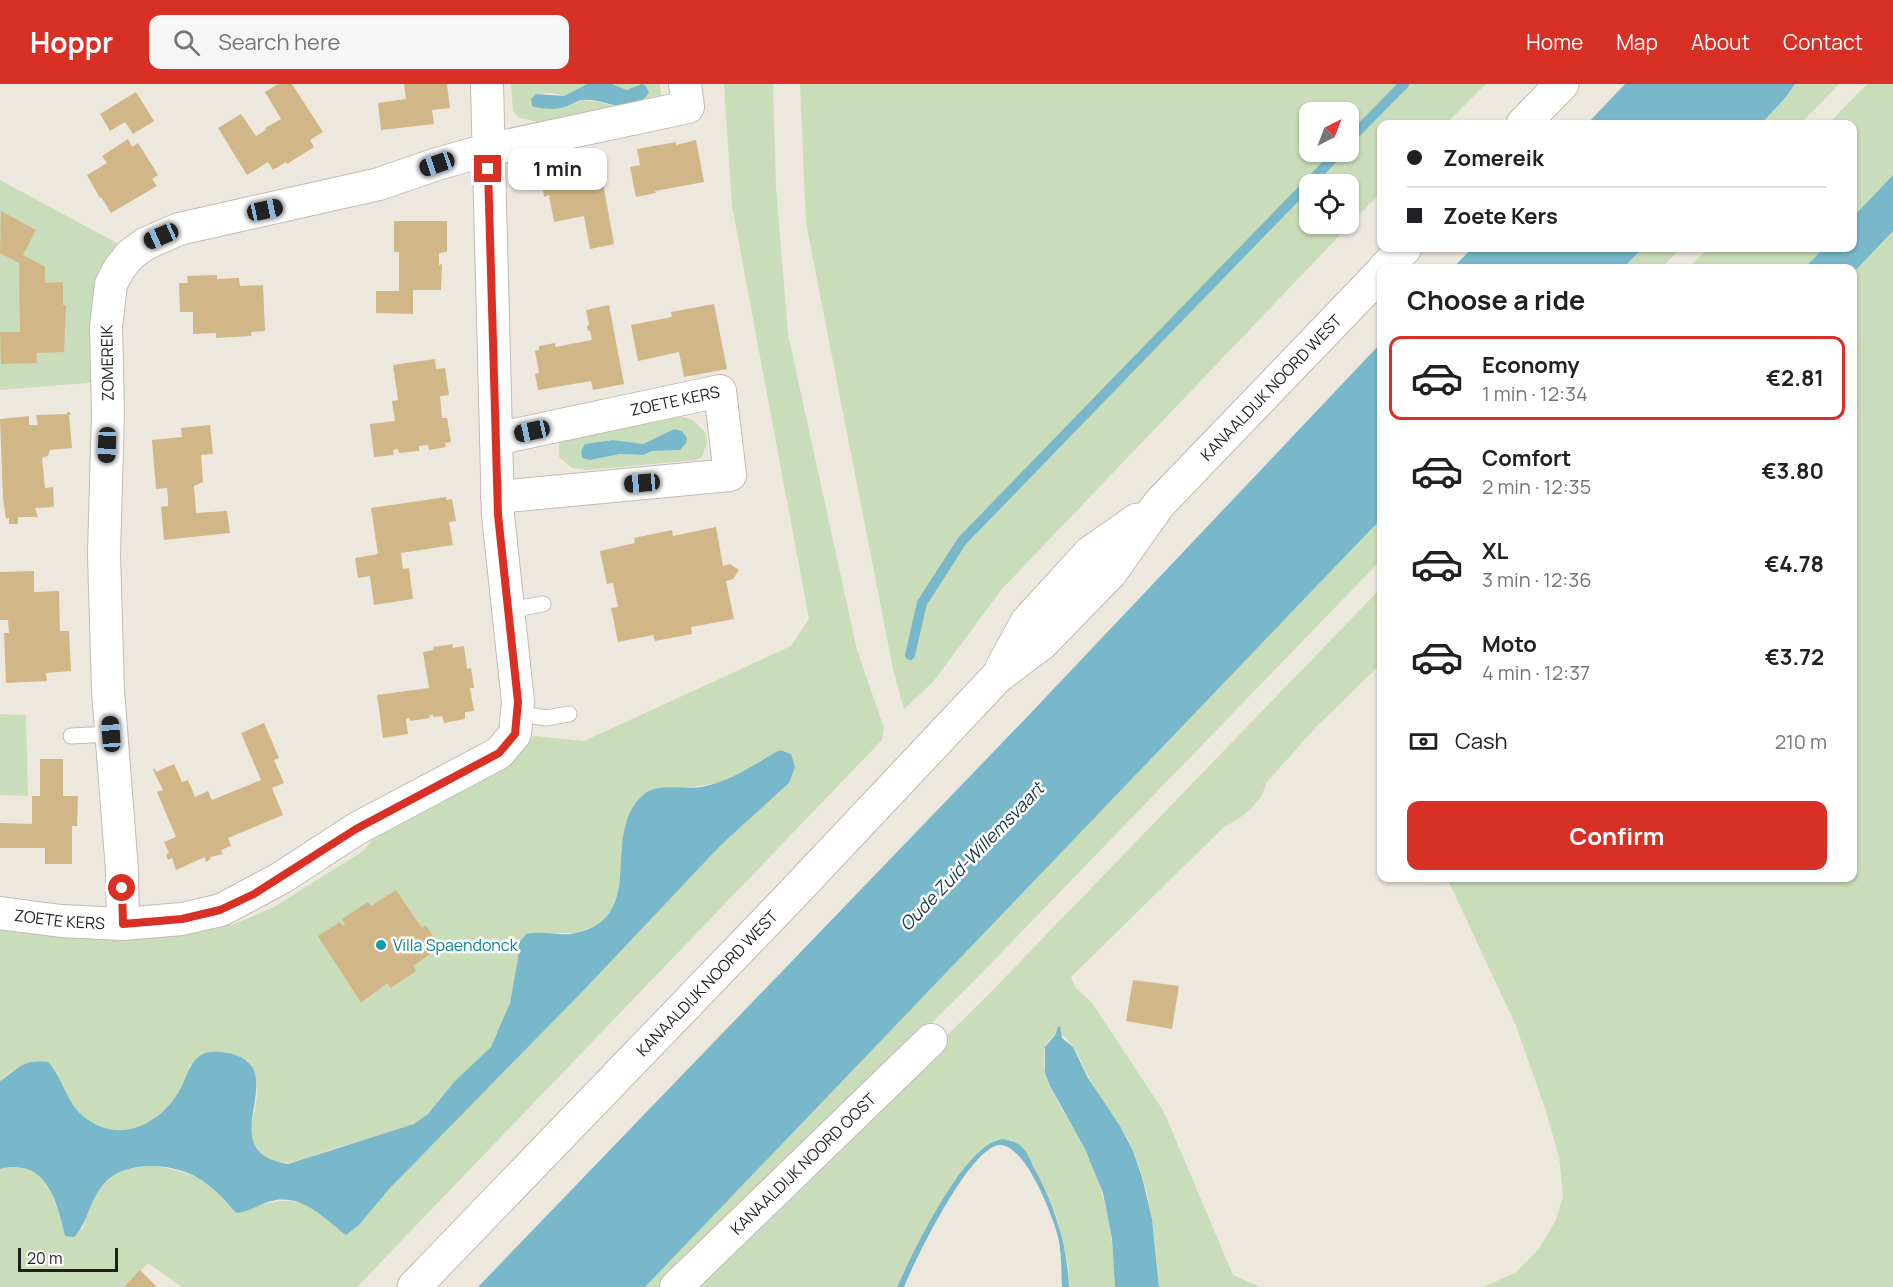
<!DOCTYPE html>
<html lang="en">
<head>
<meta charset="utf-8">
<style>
  body { margin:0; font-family:Manrope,sans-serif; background:#f6f6f6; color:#202124; height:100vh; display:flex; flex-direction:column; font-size:22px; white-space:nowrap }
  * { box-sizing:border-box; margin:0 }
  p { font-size:20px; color:#757577 }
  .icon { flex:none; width:33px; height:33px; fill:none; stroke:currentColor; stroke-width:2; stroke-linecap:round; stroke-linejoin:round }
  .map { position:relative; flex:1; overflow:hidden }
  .panel { position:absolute; left:1377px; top:180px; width:480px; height:618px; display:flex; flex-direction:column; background:#fff; border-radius:12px; box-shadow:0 2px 4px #0004 }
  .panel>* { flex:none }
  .hud { position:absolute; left:1377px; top:36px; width:480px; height:132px; border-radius:12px; box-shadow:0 2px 4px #0004; display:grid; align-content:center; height:132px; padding:0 30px; background:#fff }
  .needle { width:39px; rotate:42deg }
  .controls { position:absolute; left:1299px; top:18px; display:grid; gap:12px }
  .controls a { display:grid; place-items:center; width:60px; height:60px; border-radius:12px; background:#fff; box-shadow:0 2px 4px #0004; font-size:30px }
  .scale { position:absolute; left:18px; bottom:15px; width:100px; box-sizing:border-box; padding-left:6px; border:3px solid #201e1b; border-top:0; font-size:16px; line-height:21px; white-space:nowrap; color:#201e1b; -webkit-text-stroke:4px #fff; paint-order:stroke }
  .end { position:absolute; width:27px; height:27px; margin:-14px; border:8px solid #d93025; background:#fff; box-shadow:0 0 0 3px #fff }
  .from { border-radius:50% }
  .bubble { position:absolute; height:42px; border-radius:12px; background:#fff; box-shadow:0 2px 4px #0004; font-size:20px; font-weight:700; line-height:42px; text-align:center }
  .car { position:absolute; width:18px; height:36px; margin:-18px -9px; border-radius:8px; box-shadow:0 0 4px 2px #0007; background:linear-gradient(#222 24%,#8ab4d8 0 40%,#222 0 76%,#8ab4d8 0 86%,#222 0) }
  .hud b { display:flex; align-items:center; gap:21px; height:57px; font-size:22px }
  .hud b+b { border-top:2px solid #e0e0e0 }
  .hud i { width:15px; height:15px; background:#202124 }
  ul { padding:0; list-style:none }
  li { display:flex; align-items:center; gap:18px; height:84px; margin:0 12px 9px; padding:0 18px; border:3px solid transparent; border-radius:12px }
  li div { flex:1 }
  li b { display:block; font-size:22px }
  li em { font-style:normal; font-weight:700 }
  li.active { border-color:#d93025 }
  li>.icon { width:54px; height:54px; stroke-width:1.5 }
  h2 { padding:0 30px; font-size:27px; line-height:72px }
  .pay { display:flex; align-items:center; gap:15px; height:66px; padding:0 30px; font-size:22px }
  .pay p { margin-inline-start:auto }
  .action { display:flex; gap:12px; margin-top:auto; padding:12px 30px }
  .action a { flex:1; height:69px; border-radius:12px; background:#d93025; color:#fff; font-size:24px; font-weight:700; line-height:69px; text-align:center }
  header { display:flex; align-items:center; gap:36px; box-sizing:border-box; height:84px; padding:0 30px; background:#d93025; color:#fff }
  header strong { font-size:28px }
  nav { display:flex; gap:33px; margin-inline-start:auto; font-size:21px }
  .search { width:420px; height:54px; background:#f6f6f6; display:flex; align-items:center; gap:15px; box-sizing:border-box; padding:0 21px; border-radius:12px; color:#757577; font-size:22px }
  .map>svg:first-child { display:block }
  .green { fill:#c9ddba; fill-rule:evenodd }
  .water { fill:#79b8ca }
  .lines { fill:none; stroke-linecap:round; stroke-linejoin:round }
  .stream { stroke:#79b8ca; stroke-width:10 }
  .building { fill:#d1b787 }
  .service-casing { stroke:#c1bbb2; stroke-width:17 }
  .minor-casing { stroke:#c1bbb2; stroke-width:34 }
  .secondary-casing { stroke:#c1bbb2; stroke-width:35 }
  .service { stroke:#fff; stroke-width:15 }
  .minor { stroke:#fff; stroke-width:32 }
  .secondary { stroke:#fff; stroke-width:33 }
  .route { stroke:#d93025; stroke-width:8 }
  .culture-dot { fill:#0f9aa8; stroke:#fff; stroke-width:2 }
  .labels { text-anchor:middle; stroke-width:5; stroke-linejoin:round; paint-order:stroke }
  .street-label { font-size:16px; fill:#201e1b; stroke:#fff }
  .culture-label { font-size:16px; fill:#0d838f; stroke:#fff; text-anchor:start }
  .water-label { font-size:18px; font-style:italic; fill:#17373f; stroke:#fff }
</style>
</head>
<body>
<header>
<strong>Hoppr</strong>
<div class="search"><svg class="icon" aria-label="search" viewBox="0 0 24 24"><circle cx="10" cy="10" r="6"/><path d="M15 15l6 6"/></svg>Search here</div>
<nav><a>Home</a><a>Map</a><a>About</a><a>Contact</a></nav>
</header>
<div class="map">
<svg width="1893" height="1203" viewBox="0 0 1893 1203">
  <rect width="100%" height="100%" fill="#ede8de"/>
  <path class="green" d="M511 0H587L564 12 553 9 536 10 531 15 532 21 538 24H563L583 16 599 18 618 23 627 6 612 0H660L661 11 657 18 548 41 518 33 513 27Z
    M724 0H773L776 103 788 250 857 566 884 644 882 656 357 1203H182L148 1179 125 1203H0V1085C46 1073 56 1117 65 1152L83 1144C93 1098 123 1073 171 1085 180 1088 190 1090 198 1094 212 1102 225 1116 236 1129 262 1121 289 1109 315 1125 323 1130 330 1138 337 1145L359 1141 390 1104 583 907 721 761 789 699 767 673 738 691 718 699 644 710 625 740 617 819 608 831 596 841 576 849H558L519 859C518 889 509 940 490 964 478 978 463 989 451 1002 439 1015 429 1033 412 1041 387 1053 356 1057 329 1066 307 1073 281 1088 261 1070 243 1055 254 1037 256 1019 259 1003 256 989 247 976L190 981C186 991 183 1002 177 1011 154 1044 115 1062 82 1031 69 1019 64 1003 56 987L12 986 0 997V838L181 844 232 841 274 823 363 767 385 740 500 684 534 652 584 657 791 562 809 535 732 122Z
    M800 0H1486L1446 40H1382L1381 108 1002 505 933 598 904 625 893 585 806 139ZM1310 28H1348V68H1310ZM1310 100H1348V140H1310Z
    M1795 0H1839L1800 40H1761L1786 13Z
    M1867 0H1893V91L1853 133 1852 40H1828Z
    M0 96 126 164 99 298 0 306Z
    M1893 147V1203H1483L1517 1188 1540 1163 1556 1136 1563 1112 1559 1073 1545 1024 1516 942 1447 794H1852L1853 189Z
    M1643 164H1681L1661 184H1623Z
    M1708 164H1824L1804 184H1688Z
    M676 331 693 336 706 349 707 360 702 373 696 376 587 386 572 384 559 373V360L565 354ZM674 345 680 366 652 367 643 371 620 370 590 376 585 360 613 356 643 360Z
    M1381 435V476L973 898 664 1203H645Z
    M1381 504V580L1317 642 1266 699C1263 717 1242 735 1225 742L1071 893 1075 903 1092 919 1164 1028 1233 1191 1260 1203H1159C1155 1153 1151 1101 1128 1056 1120 1039 1107 1025 1098 1010 1088 994 1082 976 1072 961 1068 955 1061 951 1056 945 1055 953 1047 957 1045 964 1044 970 1044 981 1045 987 1047 1005 1076 1046 1085 1065 1106 1108 1114 1155 1115 1203H1069L1068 1180 1056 1130 1012 1056C1005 1057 995 1057 989 1060 959 1075 911 1171 897 1203H691L987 912Z
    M0 630 26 631 28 712 0 711Z"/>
  <path class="water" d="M587 0H612L627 6 642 0 646 2 649 9C627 36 606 13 582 16 576 17 571 21 565 23 556 26 540 25 532 22L531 15 536 10 564 12Z
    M1625 0H1795L1786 13 1761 40H1587Z
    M1893 91V147L1853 189 1852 184H1804L1824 164H1852L1853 133Z
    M1472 164H1643L1623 184H1453Z
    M1381 259V435L645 1203H478L1027 633Z
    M674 345 682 347 687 354 686 359 680 366 652 367 643 371 620 370 590 376 582 374 581 367 585 360 613 356 643 360Z
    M780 666 791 670 795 683 789 699 721 761 583 907 390 1104 359 1141 346 1151C325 1136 306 1112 276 1116 262 1118 251 1128 236 1129 225 1116 213 1103 198 1094 172 1079 124 1075 103 1101 89 1117 88 1139 74 1153L65 1152C57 1117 46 1073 0 1085V997C19 984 23 975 48 978 63 994 66 1017 82 1031 115 1061 157 1043 178 1009 187 995 187 981 201 971 209 966 223 968 232 970 294 987 208 1068 288 1080L414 1040 428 1030 454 998 491 963 510 919 518 875 519 859 526 850C543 846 560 853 576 849 650 832 598 752 643 711 657 698 684 706 701 703 731 698 754 680 780 666Z
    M1060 942 1062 954 1073 963 1088 994 1120 1042 1133 1067 1142 1093 1152 1135 1159 1203H1115L1112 1155 1103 1109 1085 1065 1050 1002 1045 989V963L1055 951 1058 943Z
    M1002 1055C1010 1056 1017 1058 1023 1064 1028 1069 1031 1078 1034 1084 1055 1122 1067 1160 1069 1203H1062C1061 1187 1062 1169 1058 1153 1053 1132 1022 1051 995 1062 965 1074 917 1172 904 1203H897C914 1166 955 1081 989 1060 993 1058 998 1056 1002 1055Z"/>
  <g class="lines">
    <path class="stream" d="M1348 57 1404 0
      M910 571 922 519 962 457 1339 68"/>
  </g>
  <path class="building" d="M278 0H292L323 48 310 56 314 63 287 80 286 78 273 86 268 78 247 91 218 44 241 30 256 52 266 46 265 44 281 35 265 8Z
    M404 0H447L450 24 432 26 434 40 381 46 378 19 406 15Z
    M136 8 154 37 133 50 125 38 110 47 100 30Z
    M128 55 132 63 138 59 158 91 152 95 157 102 111 129 101 113 100 114 87 91 107 79 102 72Z
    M696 56 704 98 655 107 656 109 636 113 630 83 640 81 637 65 676 58V61Z
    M578 76 579 81 599 77 614 160 590 165 584 132 554 138 549 111 544 113 541 92 563 88V79Z
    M1 127 36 146 23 171 45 183V199L63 198V221H66L64 268 37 269V279L1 280 0 248H20L19 179 0 169Z
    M394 137H447V168L439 169V181L442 180 441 206H413V230L376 229V207H399V168H394Z
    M217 191V195L239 194 240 202 263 201 265 247 251 248V252L216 254V249L193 250V228H180L179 199H188L187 192Z
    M714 220 727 285 684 293 679 268 638 277 631 241 672 233 671 228Z
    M609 221 624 300 593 306 591 297 538 306 535 290 539 289 535 267 539 266V262L555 259V263L592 256 590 247H588L587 242 589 241 586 226Z
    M435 275 436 285 445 284 449 311 440 312 442 334H447L451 358 445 359 446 363 429 366 428 361 419 362V367L399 369 398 365 393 366 394 371 374 373 370 340 395 337 392 317 398 316 393 281Z
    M67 328H70L71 330 69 331 72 364 50 366 48 372 42 374 45 404 53 403 54 423 35 424 38 433H18V440H9V434L6 435 3 414 0 335 29 332V341H38L36 331 67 330Z
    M210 341 213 370 201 371 203 398 194 402 196 427V429L227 427 230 449 164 456 161 423 168 422V415L167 404 156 405 152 356 182 353 181 344Z
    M446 413V416L452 415 456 437 449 438 453 461 401 469 403 485 409 484 413 515 374 521 370 492 358 494 355 474 378 470 371 424Z
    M716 443 723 482 730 480 739 486 733 495 726 497 734 535 691 543 692 550 655 557 653 551 618 558 611 524 618 523 613 499 607 500 600 467 635 459 634 454 672 446 673 452Z
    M34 487V508L59 507 60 547H69L71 587 46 589 47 597 6 599 4 549H9L8 536H0V488Z
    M453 560V564L464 562 467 585 471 584 474 604H470L474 627 465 628V635L444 639 442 632 433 633V631H429L430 634 410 637 409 634 406 635 408 650 383 654 377 611 429 604 423 568 434 566 433 563Z
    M264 639 279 674 274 676 284 699 272 704 283 731 228 754 231 762 221 766 223 770 210 773 211 775 206 778 205 773 176 786 172 774 168 776 166 771 169 769 164 758 176 753 157 708 163 706 153 686 155 684 156 688 174 680 182 698 188 696 195 713 208 707 212 716 261 696 241 649Z
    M40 675H63V712H78L77 742H72V780H45V764H0V739L32 740V712H40Z
    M396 806 422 844 426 841 440 863 413 882 416 887 391 904 387 899 361 919 318 852 340 838 343 842 345 840 342 835 368 818 371 822Z
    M1133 896 1179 902 1172 945 1126 937Z
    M140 1186 157 1203H124Z"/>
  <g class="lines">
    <g class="service-casing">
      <path id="service" d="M509 526 543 520
        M517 629 546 634 569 630
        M71 652 111 650"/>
    </g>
    <g class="minor-casing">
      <g id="minor">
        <path id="s1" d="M496 355 720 307 730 391 497 413"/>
        <path id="s2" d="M0 829 61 837 123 840 182 835 221 826 281 794 356 745 499 669 515 650 518 618 498 431 487 0"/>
        <path d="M123 840 122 786 108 607 104 470 108 328 106 243 111 200 119 185 130 171 145 160 179 145 379 100 437 80 487 66 688 23 685 0"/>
        <path id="s3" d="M676 1203 931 956"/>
      </g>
    </g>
    <g class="secondary-casing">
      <g id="secondary">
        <path d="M1523 40 1562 0"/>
        <path d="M1385 184 1405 164"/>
        <path d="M1002 584 1027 538 1090 469 1137 436"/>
        <path id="s4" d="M414 1203 786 817 997 593 1042 559 1111 488 1159 420 1382 188"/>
      </g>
    </g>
    <use href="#service" class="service"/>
    <use href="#minor" class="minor"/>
    <use href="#secondary" class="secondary"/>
  </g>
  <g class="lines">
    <path class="route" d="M122 804 123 840 182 835 220 826 254 810 356 745 499 669 515 650 518 618 498 431 488 85"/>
  </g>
  <circle class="culture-dot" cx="381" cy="861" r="6"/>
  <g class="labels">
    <g class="street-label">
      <text transform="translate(107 279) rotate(-91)" y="6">ZOMEREIK</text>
      <text dy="6" stroke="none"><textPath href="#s4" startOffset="1244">KANAALDIJK NOORD WEST</textPath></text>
      <text dy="6" stroke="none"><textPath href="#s1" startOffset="183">ZOETE KERS</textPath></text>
      <text dy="6" stroke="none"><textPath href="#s2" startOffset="60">ZOETE KERS</textPath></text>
      <text dy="6" stroke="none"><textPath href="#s4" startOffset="422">KANAALDIJK NOORD WEST</textPath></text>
      <text dy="6" stroke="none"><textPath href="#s3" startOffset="177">KANAALDIJK NOORD OOST</textPath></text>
    </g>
    <g class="culture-label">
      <text x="393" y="867">Villa Spaendonck</text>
    </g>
    <g class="water-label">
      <text transform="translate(972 773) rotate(-46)" y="6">Oude Zuid-Willemsvaart</text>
    </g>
  </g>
</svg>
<div class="controls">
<a><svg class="needle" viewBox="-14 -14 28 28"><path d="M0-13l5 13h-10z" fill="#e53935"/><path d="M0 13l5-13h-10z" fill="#757577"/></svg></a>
<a><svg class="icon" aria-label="locate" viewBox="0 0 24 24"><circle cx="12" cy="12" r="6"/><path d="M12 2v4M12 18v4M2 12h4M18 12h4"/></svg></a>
</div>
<div class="scale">20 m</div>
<i class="end from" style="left:122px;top:804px"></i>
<i class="end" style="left:488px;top:85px"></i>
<div class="bubble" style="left:508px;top:64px;width:99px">1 min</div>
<i class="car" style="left:437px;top:80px;rotate:251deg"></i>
<i class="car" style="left:265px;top:126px;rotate:78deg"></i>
<i class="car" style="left:161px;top:152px;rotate:246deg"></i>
<i class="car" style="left:532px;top:347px;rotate:258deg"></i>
<i class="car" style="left:107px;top:361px;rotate:182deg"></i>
<i class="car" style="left:642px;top:399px;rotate:265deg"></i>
<i class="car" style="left:111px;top:650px;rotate:356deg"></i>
<div class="hud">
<b><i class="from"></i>Zomereik</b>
<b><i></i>Zoete Kers</b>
</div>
<section class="panel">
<h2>Choose a ride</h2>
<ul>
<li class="active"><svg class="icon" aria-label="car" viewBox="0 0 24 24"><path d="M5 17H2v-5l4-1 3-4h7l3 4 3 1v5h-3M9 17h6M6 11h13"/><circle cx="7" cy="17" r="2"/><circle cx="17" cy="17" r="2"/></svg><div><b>Economy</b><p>1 min · 12:34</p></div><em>€2.81</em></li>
<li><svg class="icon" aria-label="car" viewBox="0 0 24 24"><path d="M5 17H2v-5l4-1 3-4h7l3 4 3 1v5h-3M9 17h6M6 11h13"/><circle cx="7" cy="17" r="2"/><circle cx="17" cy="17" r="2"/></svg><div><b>Comfort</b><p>2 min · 12:35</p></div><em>€3.80</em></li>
<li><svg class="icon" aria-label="car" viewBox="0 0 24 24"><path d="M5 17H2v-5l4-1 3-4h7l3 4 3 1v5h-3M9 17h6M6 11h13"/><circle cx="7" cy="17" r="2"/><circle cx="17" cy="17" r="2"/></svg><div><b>XL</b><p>3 min · 12:36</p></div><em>€4.78</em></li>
<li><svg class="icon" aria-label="car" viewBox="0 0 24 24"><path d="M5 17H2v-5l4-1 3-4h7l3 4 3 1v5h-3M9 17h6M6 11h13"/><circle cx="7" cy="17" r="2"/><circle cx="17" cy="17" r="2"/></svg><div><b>Moto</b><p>4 min · 12:37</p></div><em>€3.72</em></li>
</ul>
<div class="pay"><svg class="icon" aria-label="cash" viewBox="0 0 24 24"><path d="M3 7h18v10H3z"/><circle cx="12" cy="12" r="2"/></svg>Cash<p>210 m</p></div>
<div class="action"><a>Confirm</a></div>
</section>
</div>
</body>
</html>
